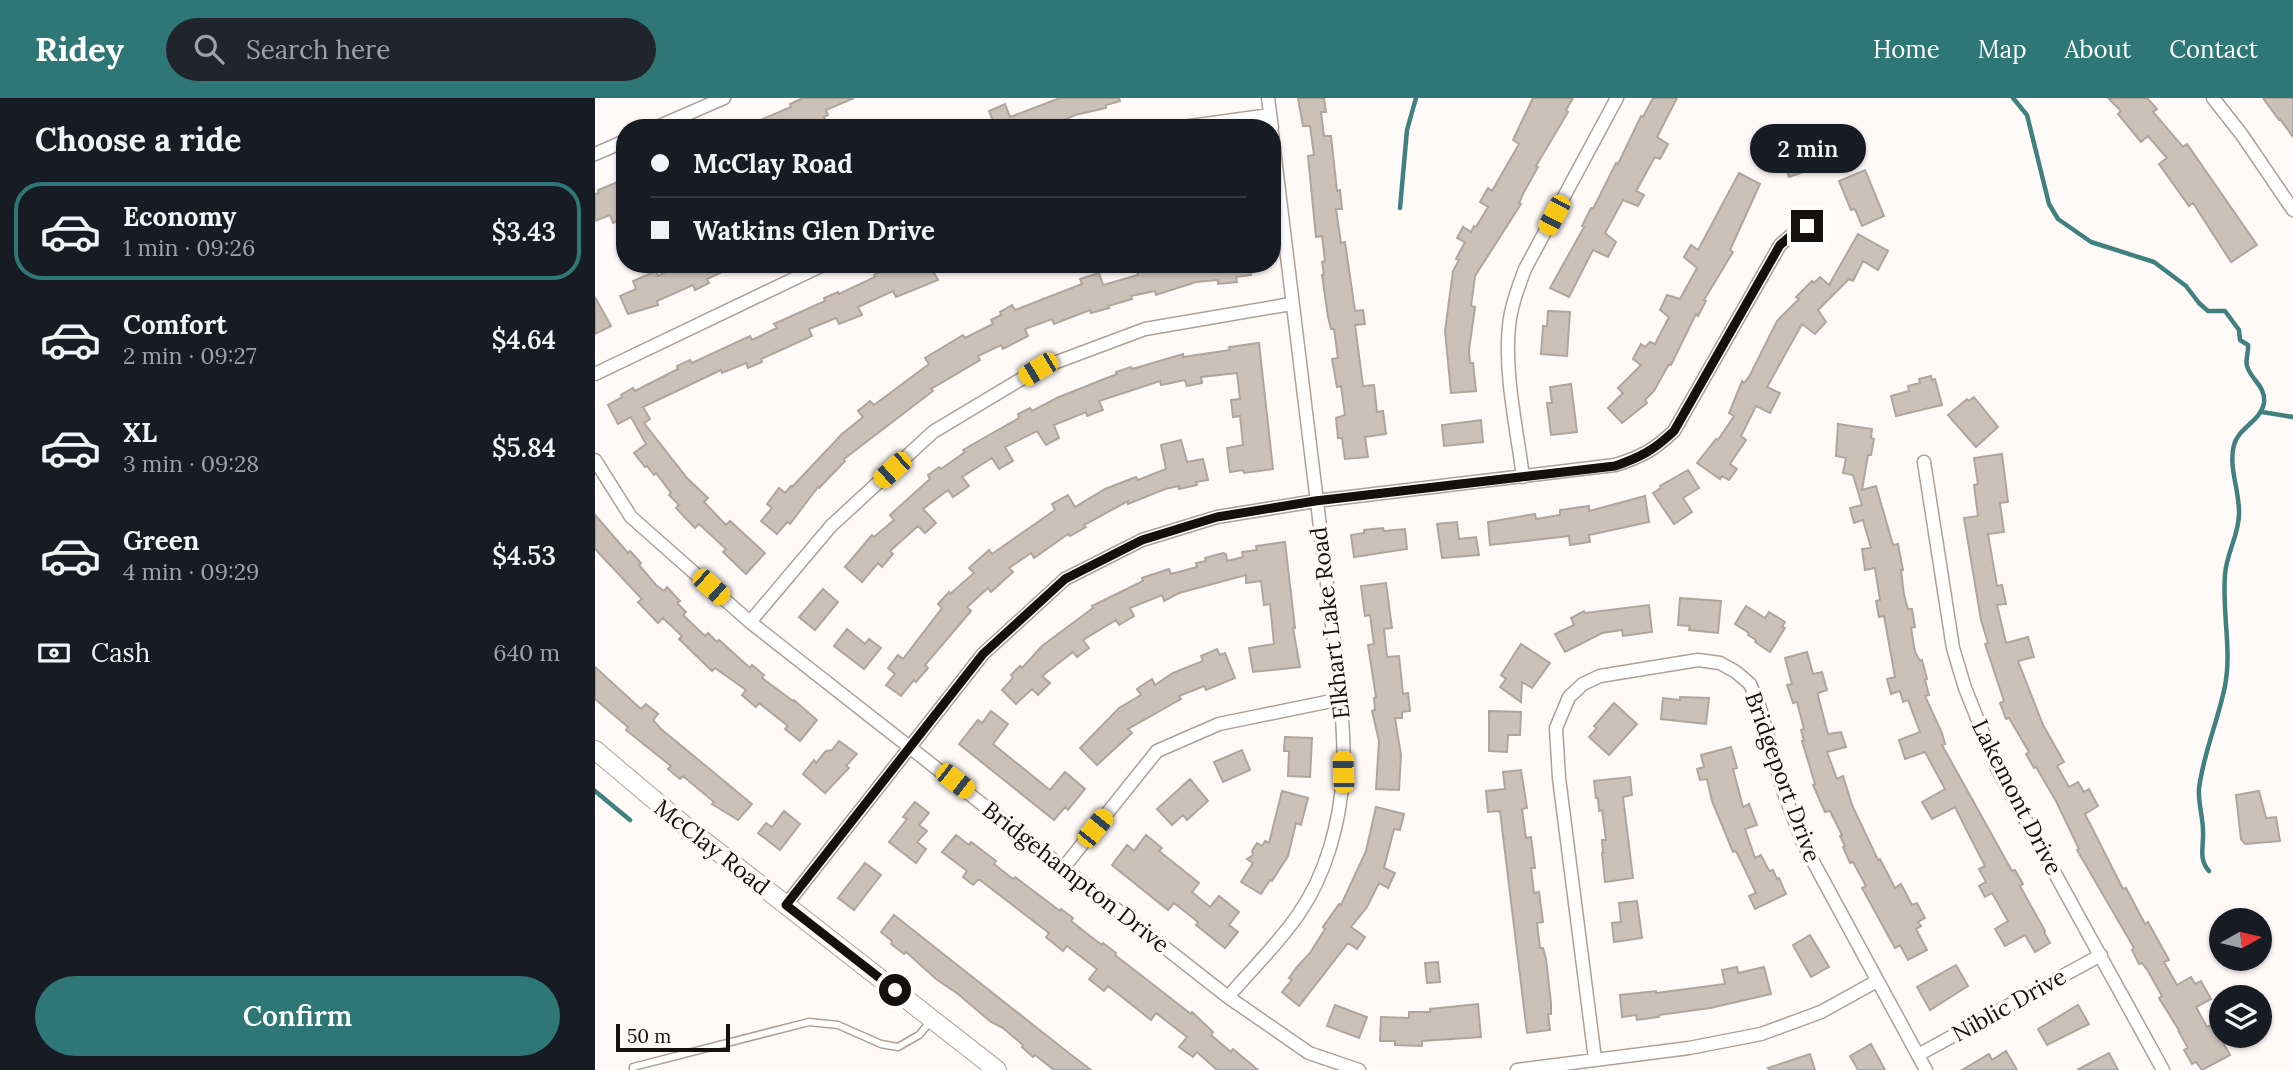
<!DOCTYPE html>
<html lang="en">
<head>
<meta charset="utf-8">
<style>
  body { margin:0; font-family:Lora,serif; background:#20242c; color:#f1f3f6; height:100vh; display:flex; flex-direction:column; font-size:26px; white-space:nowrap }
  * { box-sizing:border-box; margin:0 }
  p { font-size:23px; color:#9ea1a6 }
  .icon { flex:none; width:38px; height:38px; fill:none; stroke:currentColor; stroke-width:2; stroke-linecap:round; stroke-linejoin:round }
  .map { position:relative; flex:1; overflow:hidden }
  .sheet { display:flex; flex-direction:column; background:#171b24; width:595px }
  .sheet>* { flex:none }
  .hud { position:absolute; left:21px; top:21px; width:665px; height:154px; border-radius:28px; box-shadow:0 2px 5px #0004; display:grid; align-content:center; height:154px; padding:0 35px; background:#171b24 }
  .needle { width:46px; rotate:82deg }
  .fabs { position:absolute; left:1614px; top:810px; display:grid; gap:14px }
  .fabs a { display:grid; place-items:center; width:63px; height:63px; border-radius:50%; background:#171b24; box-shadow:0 2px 5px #0004; font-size:35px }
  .scale { position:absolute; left:21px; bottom:18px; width:114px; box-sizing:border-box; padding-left:7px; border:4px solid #14100e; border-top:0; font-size:19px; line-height:24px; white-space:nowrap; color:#14100e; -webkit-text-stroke:5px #fffaf7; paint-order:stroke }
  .end { position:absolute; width:32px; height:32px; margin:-16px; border:9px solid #14100e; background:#fff; box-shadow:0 0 0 4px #fff }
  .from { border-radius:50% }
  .bubble { position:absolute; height:49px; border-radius:24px; background:#171b24; box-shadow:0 2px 5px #0004; font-size:23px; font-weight:600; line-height:49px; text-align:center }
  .car { position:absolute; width:21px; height:42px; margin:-21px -10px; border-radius:9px; box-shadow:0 0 5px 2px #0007; background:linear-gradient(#f5c518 24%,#345 0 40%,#f5c518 0 76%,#345 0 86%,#f5c518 0) }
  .hud b { display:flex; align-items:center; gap:24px; height:66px; font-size:26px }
  .hud b+b { border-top:2px solid #363941 }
  .hud i { width:18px; height:18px; background:#f1f3f6 }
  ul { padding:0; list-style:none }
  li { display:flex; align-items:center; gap:21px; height:98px; margin:0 14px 10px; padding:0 21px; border:4px solid transparent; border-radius:28px }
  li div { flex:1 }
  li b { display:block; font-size:26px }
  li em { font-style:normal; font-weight:600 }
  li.on { border-color:#2e7776 }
  li>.icon { width:63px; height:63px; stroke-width:1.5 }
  h2 { padding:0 35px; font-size:32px; line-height:84px }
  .pay { display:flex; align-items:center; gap:18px; height:77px; padding:0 35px; font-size:26px }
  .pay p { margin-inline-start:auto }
  .primary-button { display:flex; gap:14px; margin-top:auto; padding:14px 35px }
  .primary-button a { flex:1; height:80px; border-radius:42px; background:#2e7776; color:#fff; font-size:28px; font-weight:600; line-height:80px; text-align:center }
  header { display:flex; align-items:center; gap:42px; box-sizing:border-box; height:98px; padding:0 35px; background:#2e7776; color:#fff }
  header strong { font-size:33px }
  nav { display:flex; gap:38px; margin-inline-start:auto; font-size:24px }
  .search { width:490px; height:63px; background:#20242c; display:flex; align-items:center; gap:18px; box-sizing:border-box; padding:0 24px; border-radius:38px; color:#9ea1a6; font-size:26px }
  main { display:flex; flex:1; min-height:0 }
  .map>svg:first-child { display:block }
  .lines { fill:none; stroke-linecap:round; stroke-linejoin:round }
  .stream { stroke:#40817f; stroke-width:4.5 }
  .building { fill:#ccc1b9; stroke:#afa59d; stroke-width:2 }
  .service-casing { stroke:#aca199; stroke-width:9 }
  .minor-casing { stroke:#aca199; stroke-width:15 }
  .secondary-casing { stroke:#aca199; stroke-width:20 }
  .service { stroke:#fff; stroke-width:6 }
  .minor { stroke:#fff; stroke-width:12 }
  .secondary { stroke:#fff; stroke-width:18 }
  .route { stroke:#14100e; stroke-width:9 }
  .labels { text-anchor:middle; stroke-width:7; stroke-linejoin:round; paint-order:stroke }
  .street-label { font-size:23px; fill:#14100e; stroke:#fffaf7 }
</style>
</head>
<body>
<header>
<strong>Ridey</strong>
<div class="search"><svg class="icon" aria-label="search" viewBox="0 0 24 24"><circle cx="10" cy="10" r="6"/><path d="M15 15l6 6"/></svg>Search here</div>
<nav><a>Home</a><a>Map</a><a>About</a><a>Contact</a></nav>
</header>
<main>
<section class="sheet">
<h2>Choose a ride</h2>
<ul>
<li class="on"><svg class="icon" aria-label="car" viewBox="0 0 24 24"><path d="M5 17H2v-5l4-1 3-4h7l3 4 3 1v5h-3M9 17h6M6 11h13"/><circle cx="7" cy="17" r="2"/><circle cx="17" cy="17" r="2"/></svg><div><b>Economy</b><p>1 min · 09:26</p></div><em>$3.43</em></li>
<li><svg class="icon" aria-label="car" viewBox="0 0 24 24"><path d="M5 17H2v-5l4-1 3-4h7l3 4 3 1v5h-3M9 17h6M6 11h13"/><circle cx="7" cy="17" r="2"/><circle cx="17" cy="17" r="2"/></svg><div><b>Comfort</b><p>2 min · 09:27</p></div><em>$4.64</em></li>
<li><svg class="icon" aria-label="car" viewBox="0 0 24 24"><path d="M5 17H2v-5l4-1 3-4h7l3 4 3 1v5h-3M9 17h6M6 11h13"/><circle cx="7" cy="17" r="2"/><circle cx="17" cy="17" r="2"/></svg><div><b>XL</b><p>3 min · 09:28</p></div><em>$5.84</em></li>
<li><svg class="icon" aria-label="car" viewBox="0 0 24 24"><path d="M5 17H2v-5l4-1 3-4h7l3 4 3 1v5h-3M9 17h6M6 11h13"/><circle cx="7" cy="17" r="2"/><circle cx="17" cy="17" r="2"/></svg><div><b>Green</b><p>4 min · 09:29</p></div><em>$4.53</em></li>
</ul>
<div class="pay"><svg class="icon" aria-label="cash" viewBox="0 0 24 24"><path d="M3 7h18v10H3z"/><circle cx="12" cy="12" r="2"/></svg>Cash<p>640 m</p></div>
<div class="primary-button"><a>Confirm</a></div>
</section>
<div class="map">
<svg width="1698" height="972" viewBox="0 0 1698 972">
  <rect width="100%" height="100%" fill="#fffaf7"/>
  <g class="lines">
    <path class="stream" d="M1418 0 1432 17 1454 106 1463 121 1496 144 1559 164 1591 188 1604 205 1613 213H1630L1644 232 1645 242 1653 247C1654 254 1650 261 1652 268 1656 282 1671 288 1669 305 1666 323 1643 330 1639 347 1633 369 1645 394 1644 416 1644 437 1631 456 1630 477 1627 515 1637 552 1630 588 1623 623 1608 656 1604 691 1603 705 1608 719 1608 733 1609 748 1603 761 1614 773
      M805 110 812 32 821 0
      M1667 314 1698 319
      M0 693 35 722"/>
  </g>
  <path class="building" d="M208 0H259L231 12 233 17 229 19 232 25 222 30H218L217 25 206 30H147L196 9 195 6Z
    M465 0H524L525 3 511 7V10L480 17 452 30H389L399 25 394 13 410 6 415 19Z
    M703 0H729L731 14H726L729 38H736L742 93 745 92 747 111H741L746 145 750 144 760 213 768 212 770 226 760 227 768 288 779 287 782 314 788 313 791 336 770 339 773 359 750 361 747 340H743L741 320 750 317 746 288 742 289 737 261 743 260 739 231H736L733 219 727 177H729L727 164 730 163 727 138 721 139 713 58 719 57 715 28H708Z
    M938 0H978L971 12 973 14 941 68 943 69 929 94 924 105 926 106 880 178 876 208 880 209 874 252 875 265H878L881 293 856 295 850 233 858 173 864 162 861 161 870 144 862 140 868 129 876 134 879 128 881 129 893 109 885 104 893 90 897 93 924 46 918 42Z
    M1058 0H1082L1062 39 1073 46 1065 61 1060 59 1041 93 1049 97 1043 108 1028 102 1010 135 1021 144 1013 159 998 152 974 199 955 190 989 129 987 128 996 110 998 111 1021 65 1023 66 1046 18 1048 19Z
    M1513 0H1552L1562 11 1558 14 1588 49 1592 46 1662 147 1636 164 1598 105 1594 108 1564 66 1572 60 1553 38 1546 44 1523 16 1526 13Z
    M1668 0H1698V39L1685 21 1684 22Z
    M1200 32 1207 51 1227 44 1233 61 1216 67 1217 71 1194 79 1180 39Z
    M1270 72 1289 118 1267 128 1260 111 1256 112 1244 83Z
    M1144 75 1165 86 1135 152 1138 154 1109 202 1111 203 1103 218 1101 216 1076 267 1074 266 1059 293 1050 302 1052 305 1027 325 1013 310 1028 295 1023 290 1046 267 1038 261 1046 246 1050 249 1055 244 1060 246 1074 219 1065 212 1072 197 1085 201 1102 170 1089 159 1096 147 1103 152Z
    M30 81V119L18 125 15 117 0 123V96L4 95 3 92Z
    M1263 136 1293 153 1283 172 1268 163 1258 183 1254 181 1223 212 1231 224 1220 236 1207 226 1172 289 1185 295 1175 315 1161 308 1146 338 1151 342 1135 366 1142 371 1134 382 1127 378 1125 381 1102 365 1121 341 1123 342 1139 318 1134 315 1147 283 1149 285 1154 279 1182 223 1204 201 1201 199 1217 183 1219 185 1225 179 1234 187Z
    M87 166H144L112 181 114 185 100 192 98 187 62 203 63 207 33 216 25 198 41 191 38 183 61 173 63 178Z
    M308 166H360L339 175 343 182 301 199 298 193 263 209 267 217 244 226 241 220 214 231 217 238 166 261 167 264 153 270 151 265 127 275 126 272 48 309 55 321 49 325 92 380 113 400 109 404 131 427 135 423 170 455 151 476 128 454 131 451 104 426 100 430 81 410 84 407 74 397 76 395 61 375 59 377 52 368 50 369 39 355 51 346 36 319 23 326 13 307 27 299 26 297 38 290 40 293 83 271 82 268 95 262 97 265 155 238 157 242 182 230 179 226 230 203 229 200 243 194 244 196 280 179 279 177 293 170 294 173Z
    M557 166H654L656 177 641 179 642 184 623 186V182L601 184 561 197 560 193 536 198 537 201 513 208 514 210 496 215 495 212 459 226 457 221 430 231 433 238 408 251 406 247 383 258 385 262 336 291 338 293 249 361 250 363 224 390 223 389 195 426 192 424 182 436 166 423 177 410 172 406 184 390 190 395 196 388 197 389 247 336 268 319 263 313 275 303 279 307 334 266 330 260 368 237 370 240 398 226 396 222 406 217 405 214 417 207 420 212 487 186 485 181 504 175 508 187 543 177 542 173 558 170Z
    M0 199 16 228 0 236Z
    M953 213 975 214 972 258 946 256 948 228H952Z
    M664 245 678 371 649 375 648 372 635 374 632 350 648 347 645 318 638 319 636 302 645 301 642 275 606 279 607 285 592 288 590 282 566 287 565 283 504 303 508 312 492 318 491 314 459 327 464 340 451 347 442 333 410 349 418 363 404 371 397 360 367 379 374 388 358 399 353 392 328 411 341 425 330 435 323 428 295 453 298 456 287 469 283 465 267 484 250 469 277 437 279 439 299 422 295 417 335 381 333 377 344 369 346 371 370 354 368 352 424 320 423 316 435 310 437 313 464 299 522 276 521 274 536 269 537 271 588 256V259L635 252 634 249Z
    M1336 278 1337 282 1340 281 1347 307 1301 318 1296 298 1314 293 1313 288 1325 285 1324 281Z
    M976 286 982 334 956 337 952 305H957L955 289Z
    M1379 299 1403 329 1381 349 1353 317 1372 301 1374 303Z
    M886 322 888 344 849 348 847 327Z
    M1243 326 1277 331 1276 340 1279 341 1276 357H1273L1267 392 1281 388 1298 447 1303 446 1308 472H1306L1309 497 1313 511H1317L1320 529 1316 530 1320 554 1325 563 1327 562 1332 581 1330 582 1334 597 1330 598 1347 635 1350 646 1347 647 1417 773 1420 772 1428 786 1425 788 1450 833 1449 834 1455 845 1440 854 1430 837 1410 848 1400 831 1413 823 1397 795 1390 799 1384 788 1391 784 1384 771 1390 768 1372 733 1360 709 1337 721 1327 704 1350 691 1330 654 1310 661 1304 642 1325 634 1313 602 1308 604 1305 593 1296 596 1292 581 1300 579 1289 518 1284 519 1281 503 1285 502 1280 470 1270 472 1267 451 1276 450 1268 422 1259 425 1255 410 1267 407 1258 377 1248 375 1251 360 1241 358Z
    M586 342 592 364 608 361 613 382 601 384 602 387 584 391V388L570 391 533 406V403L489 427 491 429 475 438 473 436 439 460 436 455 414 470 418 474 396 494 393 490 372 509 376 513 330 567 333 570 321 584 319 582 306 598 291 587 300 576 293 570 303 557 308 561 347 510 343 506 354 494 355 496 379 475 374 470 394 452 397 456 460 412 457 406 473 397 480 409 510 391 541 379 543 382 571 371 566 347Z
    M1407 356 1413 404 1405 405 1409 434 1393 436 1402 488 1407 487 1411 506 1402 507 1411 545 1433 539 1439 559 1423 563 1448 627 1469 664 1462 668 1474 689 1483 684 1489 694 1494 691 1503 708 1490 716 1528 791 1531 790 1550 826 1553 824 1574 862 1569 864 1582 887 1596 879 1600 886 1606 883 1616 901 1601 909 1612 929 1618 926 1635 957 1607 972 1601 964 1597 966 1589 952 1593 950 1584 934H1585L1564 900 1567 898 1553 873 1547 865 1544 866 1537 852 1539 850 1482 752 1484 751 1461 703 1441 669 1439 670 1431 656 1434 654 1414 620 1411 621 1405 605 1409 603 1390 546 1393 545 1386 522 1369 420 1383 418 1379 387 1383 386 1379 360Z
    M1093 372 1104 390 1088 400 1097 414 1079 426 1058 395 1066 390 1065 388Z
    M1050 398 1054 424 994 437 995 444 975 447 974 438 895 447 893 424 940 416 941 421 965 417V412L994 408V413Z
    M0 417 33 455 35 453 46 465 44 467 61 487 69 493 72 489 85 503 82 505 91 514 88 517 110 538 113 535 122 544 124 542 155 570 157 567 169 577 167 580 198 603 199 602 222 622 205 643 190 631 193 628 164 605 161 609 147 597 151 592 120 570 117 573 84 541 87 538 68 520 63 525 43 504 47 501 0 451Z
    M862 424 864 441 881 439 884 457 847 460 842 426Z
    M788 430 789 433 810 431 812 451 759 459 756 437 769 435V432Z
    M690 444 700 530H698L705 569 658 574 654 550 679 546 675 506 669 507 666 483 651 485V477L584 495 569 503 567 497 535 510 539 518 524 527 521 522 488 542 494 550 482 559 478 554 447 578 455 585 443 597 437 591 421 606 407 592 418 580 416 577 425 568 427 570 447 548 498 510 497 508 548 483 547 480 574 471 576 476 602 469 601 465 611 463 610 460 628 455 631 456 632 463 648 459 647 454 662 452 661 448Z
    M791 485 797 530 789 531 792 559 804 558 808 596 813 595 815 613 807 614V620H800L806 657 804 692 781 691 784 643 777 613 780 612 779 600 781 599 773 547 779 546 775 517 770 518 766 488Z
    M228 491 243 504 220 532 204 519Z
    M1085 500 1126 503 1123 535 1094 532 1095 528 1083 527Z
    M1054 507 1057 534 1028 538 1027 532 1007 535 970 554 960 536 979 527 976 520 989 513 990 515Z
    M1151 508 1170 520 1174 514 1190 524 1187 529 1190 530 1175 554 1160 544 1161 542 1153 537 1154 535 1140 526Z
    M252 531 270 546 274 541 286 550 269 571 239 548Z
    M926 546 955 565 937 590 927 584 926 604 905 589 911 581 906 577Z
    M622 551 625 557 630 555 640 580 611 592 609 588 584 598 586 601 533 631 537 635 502 667 485 650 524 610 546 597 542 591 557 581 560 587 578 575 608 563 606 558Z
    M1212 554 1218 576 1227 574 1232 592 1223 595V598L1233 636 1246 634 1251 649 1232 654 1242 681 1248 678 1257 707 1283 762 1285 761 1300 790 1306 786 1317 807 1322 805 1330 820 1323 824 1326 828 1321 831 1332 852 1313 862 1305 847 1300 850 1267 790 1271 788 1258 764 1255 765 1248 749 1250 748 1245 738 1247 737 1235 713 1230 714 1218 687 1220 686 1207 643H1209L1206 632 1209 631 1202 604 1198 605 1192 587 1197 586 1190 560Z
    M0 569 46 611 51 606 63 616 58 622 66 631 157 706 143 722 117 706 119 704 88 678 85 681 73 671 76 668 31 632 33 629 0 601Z
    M1085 599 1114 600 1111 626 1066 621 1068 600 1085 602Z
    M1019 605 1042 626 1014 657 994 639 1002 630 999 628Z
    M396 613 413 626 398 646 455 692 470 674 490 691 473 712 470 709 459 722 364 646 383 622 387 625Z
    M894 613 926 614 925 637H913L912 654 894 653Z
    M690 639 717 640 715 679 693 678 694 653H689Z
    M244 643 262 656 251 668 254 670 230 695 208 676 219 662 221 665 231 653 237 652Z
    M1136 649 1142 670 1138 671 1148 709 1154 706 1162 727 1150 731 1160 760 1166 757 1174 773 1178 772 1182 781 1184 780 1191 796 1160 811 1154 798 1161 795 1141 753 1138 754 1117 703 1112 681 1105 682 1102 671 1109 669 1106 657Z
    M647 652 655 672 628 684 619 664Z
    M926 672 932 710 927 711 931 740 936 739 940 770H936L939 795 944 794 948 824 942 825 945 850H948L951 861 956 905V916H953L955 932 932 935 905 713 893 714 891 693 910 691 908 674Z
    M1035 679 1037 697 1028 699 1038 780 1010 784 1007 755H1008L1007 742H1011L1007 712 1004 713 1003 700H1001L999 683Z
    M595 681 613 703 592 722 588 717 577 727 562 711Z
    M687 693 713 700 706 727 701 725 693 758 677 783 675 782 666 796 646 784 658 765 652 761 658 757 657 753 662 745 667 748 670 743 674 745Z
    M1664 693 1671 720 1681 719 1685 743 1650 746 1646 741 1641 697Z
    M320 704 334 715 324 727 332 733 322 744 331 751 321 765 294 744 312 721 308 719Z
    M781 709 809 716 805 732 799 731 789 770 800 775 793 790 784 785 772 809 756 829 770 839 762 851 753 845 704 908 687 894 697 882 694 880 702 869 715 855 730 831 728 829 744 806 746 807 771 753Z
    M189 713 205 726 185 752 163 735 171 725 177 729Z
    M361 737 374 747 376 744 401 763 399 766 418 781 420 779 465 813 466 811 478 820 476 823 495 838 507 847 508 845 521 855 520 857 596 916 597 914 618 934 616 937 636 954 638 951 663 972H622L602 954 598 959 584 949 592 939 561 915 556 922 513 888 509 893 494 881 502 871 472 848 468 853 451 839 454 835 385 782H383L378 787 368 779 372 773 347 754Z
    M551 737 567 750 564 753 604 785 597 794 615 809 624 798 644 814 634 827 643 834 630 850 601 827 603 824 579 805 573 812 517 767 532 747 539 753Z
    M270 765 286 777 259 812 243 800Z
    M1042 803 1047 840 1019 844 1017 825 1026 824 1024 805Z
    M299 817 475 956 496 972H459L440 957 438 959 427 949 428 947 408 930 396 924 363 896 341 881 311 854 309 856 296 846 297 843 286 834Z
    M1215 837 1234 869 1216 879 1198 847Z
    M843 864 845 884 832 885 830 865Z
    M1361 867 1373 888 1335 912 1322 889Z
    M1142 869 1143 875 1169 869 1176 896 1115 910 1064 917V919L1042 922 1041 917 1027 919 1025 897 1061 893V895L1130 886 1127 872Z
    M883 906 886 939 827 943V948L800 947V943H785L786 919 814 920V914H835V911Z
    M740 907 772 919 764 940 732 928Z
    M1483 907 1494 926 1452 947 1443 931Z
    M1276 946 1290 972H1263L1255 958Z
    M1411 953 1422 972H1367L1394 956 1397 962Z
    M1514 955 1523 972H1482Z
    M1215 956 1220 972H1174L1173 970Z"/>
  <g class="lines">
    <g class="service-casing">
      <path id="service" d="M38 972V969L214 924 243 927 286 946 303 949 324 937 336 923"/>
    </g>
    <g class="minor-casing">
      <path id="minor" d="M673 0 677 30
        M1618 0 1647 37 1698 112
        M60 30 129 0
        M581 30 675 17
        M0 56 30 43
        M0 276 230 166
        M0 362 36 419 155 524 633 899 714 955 764 972
        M1329 364 1358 550 1370 590 1402 670 1568 972
        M928 379C922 331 909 276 914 228 916 208 923 190 930 171L1022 0
        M155 524 236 428 338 334 443 271 550 231 696 206
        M469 769 562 653 624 626 746 601
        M191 807 388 556 470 481 547 442 622 419 721 403 1020 367C1046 359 1059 352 1079 333L1185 147 1199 135 1212 128
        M633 899C656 872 683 846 703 817 731 777 745 725 748 676 750 651 747 626 746 601L677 35
        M1323 957 1506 857
        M1000 961 964 680 961 630 974 599 988 586 1005 578 1103 562 1125 565 1141 574 1155 586 1164 607 1189 695 1208 745 1331 972
        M922 972 1094 950 1166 936 1226 914 1282 883"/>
    </g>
    <g class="secondary-casing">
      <path id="secondary" d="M0 652 95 732 402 972"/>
    </g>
    <use href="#service" class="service"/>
    <use href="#minor" class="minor"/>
    <use href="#secondary" class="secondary"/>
  </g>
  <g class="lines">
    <path class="route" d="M300 892 191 807 388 556 470 481 547 442 622 419 720 403 1020 368C1046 359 1059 352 1079 333L1185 147 1199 135 1212 128"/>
  </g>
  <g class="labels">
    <g class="street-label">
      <text transform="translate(735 525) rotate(-97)" y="8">Elkhart Lake Road</text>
      <text transform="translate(1188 679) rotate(70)" y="8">Bridgeport Drive</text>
      <text transform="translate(1422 699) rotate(63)" y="8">Lakemont Drive</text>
      <text transform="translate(117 749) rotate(38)" y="8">McClay Road</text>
      <text transform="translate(481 779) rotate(38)" y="8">Bridgehampton Drive</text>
      <text transform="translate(1414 907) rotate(-29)" y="8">Niblic Drive</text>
    </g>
  </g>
</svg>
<div class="fabs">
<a><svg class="needle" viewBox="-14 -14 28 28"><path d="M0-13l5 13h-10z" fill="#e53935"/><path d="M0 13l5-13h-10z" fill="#9ea1a6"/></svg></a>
<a><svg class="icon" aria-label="layers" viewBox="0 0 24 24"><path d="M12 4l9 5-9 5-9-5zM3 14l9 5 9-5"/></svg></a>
</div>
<div class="scale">50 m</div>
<i class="end from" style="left:300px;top:892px"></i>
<i class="end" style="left:1212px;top:128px"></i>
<div class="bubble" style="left:1155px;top:26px;width:116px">2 min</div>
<i class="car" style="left:959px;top:117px;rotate:208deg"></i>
<i class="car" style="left:443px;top:271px;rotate:239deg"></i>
<i class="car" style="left:297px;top:372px;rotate:228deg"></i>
<i class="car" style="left:116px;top:489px;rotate:132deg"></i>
<i class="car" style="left:748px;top:674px;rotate:358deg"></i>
<i class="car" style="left:360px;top:683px;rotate:128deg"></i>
<i class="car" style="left:500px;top:730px;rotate:39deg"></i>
<div class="hud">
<b><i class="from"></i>McClay Road</b>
<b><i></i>Watkins Glen Drive</b>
</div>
</div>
</main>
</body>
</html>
